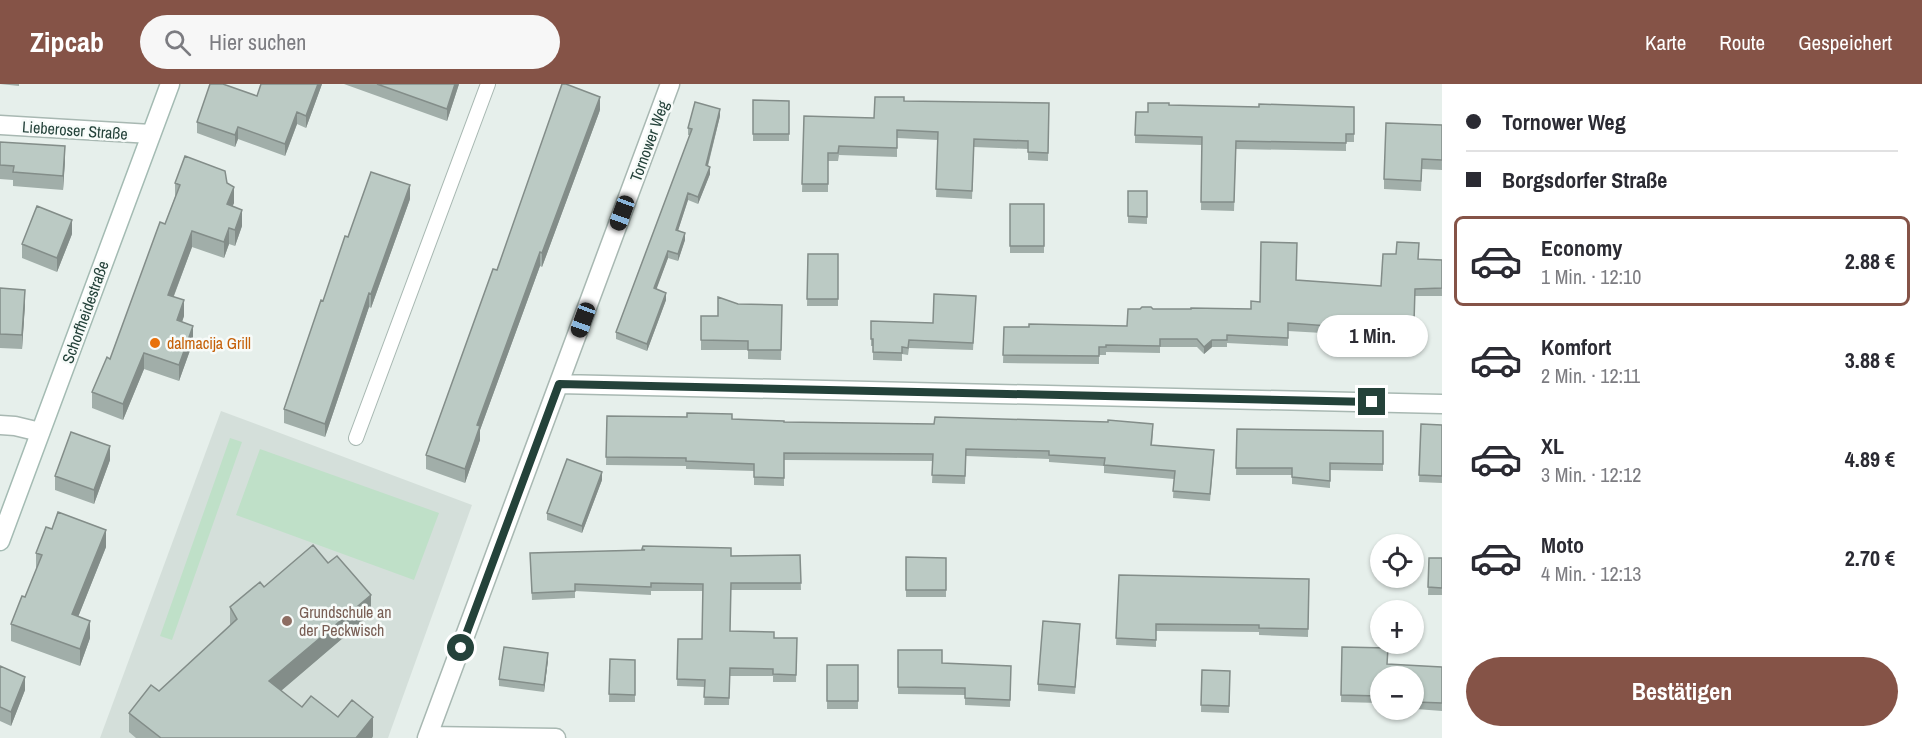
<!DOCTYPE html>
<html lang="de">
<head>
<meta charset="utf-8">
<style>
  body { margin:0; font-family:"Archivo Narrow",sans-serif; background:#f7f7f7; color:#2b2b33; height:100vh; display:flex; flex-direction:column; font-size:22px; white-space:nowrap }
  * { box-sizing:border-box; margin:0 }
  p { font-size:20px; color:#7c7c81 }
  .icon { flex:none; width:33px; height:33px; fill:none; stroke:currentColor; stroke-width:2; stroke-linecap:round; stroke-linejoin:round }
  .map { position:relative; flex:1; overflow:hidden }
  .panel { display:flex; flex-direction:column; background:#fff; width:480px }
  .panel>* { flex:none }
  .banner { display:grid; align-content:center; height:132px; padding:0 24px; background:#fff }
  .fabs { position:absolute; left:1370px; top:450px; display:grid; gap:12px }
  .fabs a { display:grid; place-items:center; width:54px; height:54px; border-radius:50%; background:#fff; box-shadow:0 2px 4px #0004; font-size:30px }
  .end { position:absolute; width:27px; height:27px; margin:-14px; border:8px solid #24423a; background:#fff; box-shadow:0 0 0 3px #fff }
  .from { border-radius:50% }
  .bubble { position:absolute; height:42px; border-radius:21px; background:#fff; box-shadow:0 2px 4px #0004; font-size:20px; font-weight:700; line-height:42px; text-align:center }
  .car { position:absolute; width:18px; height:36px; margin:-18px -9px; border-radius:8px; box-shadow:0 0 4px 2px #0007; background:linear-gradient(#222 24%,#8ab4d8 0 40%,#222 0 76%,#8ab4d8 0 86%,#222 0) }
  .banner b { display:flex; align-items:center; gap:21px; height:57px; font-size:22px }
  .banner b+b { border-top:2px solid #e1e1e2 }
  .banner i { width:15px; height:15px; background:#2b2b33 }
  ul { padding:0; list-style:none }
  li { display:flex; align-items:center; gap:18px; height:90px; margin:0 12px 9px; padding:0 12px; border:3px solid transparent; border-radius:9px }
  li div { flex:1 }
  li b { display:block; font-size:22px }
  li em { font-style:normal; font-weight:700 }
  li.selected { border-color:#855347 }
  li>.icon { width:54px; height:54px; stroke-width:1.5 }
  .action { display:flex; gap:12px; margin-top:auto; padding:12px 24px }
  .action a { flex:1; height:69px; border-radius:36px; background:#855347; color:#fff; font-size:24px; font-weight:700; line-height:69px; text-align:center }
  header { display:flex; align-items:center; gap:36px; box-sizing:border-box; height:84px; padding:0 30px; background:#855347; color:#fff }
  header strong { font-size:28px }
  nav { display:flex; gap:33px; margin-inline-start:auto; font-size:21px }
  .search { width:420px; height:54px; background:#f7f7f7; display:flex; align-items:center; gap:15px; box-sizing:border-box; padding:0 21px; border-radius:33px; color:#7c7c81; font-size:22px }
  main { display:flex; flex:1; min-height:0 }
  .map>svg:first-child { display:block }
  .built { fill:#d4dfda }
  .green { fill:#bfe0c8 }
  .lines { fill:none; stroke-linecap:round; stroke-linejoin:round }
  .lane-casing { stroke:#a8b8b2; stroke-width:16 }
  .street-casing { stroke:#a8b8b2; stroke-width:21 }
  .secondary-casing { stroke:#a4bbb3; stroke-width:21 }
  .lane { stroke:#fff; stroke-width:14 }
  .street { stroke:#fff; stroke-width:18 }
  .secondary { stroke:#fff; stroke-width:18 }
  .wall { fill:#a1aea9 }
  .shaded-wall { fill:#838d89 }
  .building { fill:#bbcac4; stroke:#838d89; stroke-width:1.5 }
  .route { stroke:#24423a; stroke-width:8 }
  .food-dot { fill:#e8710a; stroke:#f7fbf9; stroke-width:2 }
  .education-dot { fill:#8d6e63; stroke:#f7fbf9; stroke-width:2 }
  .labels { text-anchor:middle; stroke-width:5; stroke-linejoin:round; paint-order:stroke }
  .street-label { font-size:16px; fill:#24423a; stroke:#f7fbf9 }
  .food-label { font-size:16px; fill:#c56008; stroke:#f7fbf9; text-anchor:start }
  .education-label { font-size:16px; fill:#785e54; stroke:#f7fbf9; text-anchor:start }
</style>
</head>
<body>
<header>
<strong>Zipcab</strong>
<div class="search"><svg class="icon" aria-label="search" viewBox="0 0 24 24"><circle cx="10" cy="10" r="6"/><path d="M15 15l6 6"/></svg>Hier suchen</div>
<nav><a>Karte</a><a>Route</a><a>Gespeichert</a></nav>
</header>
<main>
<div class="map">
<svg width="1442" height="654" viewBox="0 0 1442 654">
  <rect width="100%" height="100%" fill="#e6efeb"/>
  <path class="built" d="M221 327 472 421 388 654H100Z"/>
  <path class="green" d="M230 354 242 358 172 556 160 552Z
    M260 365 439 429 414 496 236 431Z"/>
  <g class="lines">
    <g class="lane-casing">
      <path id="lane" d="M356 354 488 0"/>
    </g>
    <g class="street-casing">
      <path id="street" d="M0 41 151 50
        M559 300 1442 320
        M0 341 15 342 40 348
        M428 652 556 654
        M427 654 670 0"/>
    </g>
    <g class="secondary-casing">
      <path id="secondary" d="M0 457 170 0"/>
    </g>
    <use href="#lane" class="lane"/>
    <use href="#street" class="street"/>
    <use href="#secondary" class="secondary"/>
  </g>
  <path class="wall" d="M0 0H19V2Z
    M322 0 306 44 297 40 285 72 238 55 235 63 197 49V38L257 12Z
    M344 0H459L447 37Z
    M753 16 789 17V57H753Z
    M904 17 1049 19 1048 77 1028 76V65L974 63 972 115 936 113 938 56 897 54V73L839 71 838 77H828V108H802L804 32 874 34Z
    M1169 21 1259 23H1354V58H1346V67L1236 65 1234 127 1201 126 1202 61 1135 59V51L1148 28Z
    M600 26 542 183 540 182 480 346V356L465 399 426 385V371L497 186Z
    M720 32 708 82 710 90 698 120 688 116 678 146 685 156 678 177 668 174 656 205 666 216 647 267 616 255V248L690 51H688V44Z
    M1442 41V86L1422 85 1421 107 1384 105V95Z
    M0 58 65 76 63 106 13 102V96L0 95Z
    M175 99H227L234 119 232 122 242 142 235 162 229 160 224 174 192 163 174 212 184 232 182 238 193 258 179 297 144 285 123 336 92 324V308L110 275 165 140 175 113Z
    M1128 107H1147V140L1128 139Z
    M410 115 371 224 369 223 325 353 284 339V325L348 153Z
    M1010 120H1044V169H1010Z
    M72 150 57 188 22 174V160Z
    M808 170H838V222H807Z
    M1418 175 1442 176V212H1415L1414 245 1358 244 1357 251 1288 247V262L1227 259V263H1212L1204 270 1197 263H1160V269L1106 268V271H1099V280L1003 279 1004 243 1127 242 1251 225 1260 218 1297 196 1381 202Z
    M0 204 25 220 22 265 0 264Z
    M976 212 973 266 909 264 908 271 902 270V277L873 276V262H871V237L933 239Z
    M738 220 782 221 781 276 748 275V266H701V232H718Z
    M607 332 732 335 784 338 1153 347 1152 361 1214 373 1210 417 1173 414 1174 395 1104 389V382L1049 378V375L966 372 965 400 932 399 933 377 784 376V402L754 401V387L686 385V382L606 381Z
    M1421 340 1442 341V399L1419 398Z
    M1237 345 1383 347V387L1330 386V404L1292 400V391H1236Z
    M110 376 94 420 55 406V392Z
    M602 396 582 449 547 436V429Z
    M52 445 106 463 78 533 90 554 80 582 11 557V540L25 513 36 486V469Z
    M643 462 731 472 800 471 801 506H731L730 547 774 554H797L796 598H773V592H730L729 621H704L705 603 677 602 678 555H702L703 507H651V511L575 507V514L532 516 530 469 642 466Z
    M906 473 946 474V513H906Z
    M1429 474H1442V511H1428Z
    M1119 491 1309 495 1308 553 1259 551V548L1156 547V563L1116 561Z
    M264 503 371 530 281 607 302 623 338 633 373 652 372 654H136L129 648V629L159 607 230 542V523Z
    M1080 547 1075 610 1038 607V600Z
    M1342 563 1387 580 1442 583V627L1416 625V620H1413V592H1380V619L1341 618Z
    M898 566 942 579 1011 582 1010 623 965 621V611L898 610Z
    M610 575 635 576V618H609Z
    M548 576 544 608 499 602V595Z
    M827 581H858V625H827Z
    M0 582 25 606 11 642 0 637Z
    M1202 586 1230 587 1229 629 1201 628Z"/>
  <path class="shaded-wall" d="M318 0H322L306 44V32Z
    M455 0H459L447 37V25Z
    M600 13V26L542 183V169Z
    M720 25V32L706 88V81Z
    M297 28V40L285 72V60Z
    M238 43V55L235 63V51Z
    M65 62V76L63 106V92Z
    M710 83V90L698 120V113Z
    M410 101V115L371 224V210Z
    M234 103V119L227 136V120Z
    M688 109V116L676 153V146Z
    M242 126V142L235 162V146Z
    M72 136V150L57 188V174Z
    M229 144V160L224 174V158Z
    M192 147V163L168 227V211Z
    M685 149V156L678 177V170Z
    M668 167V174L654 212V204Z
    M540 168V182L480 346V356L465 399V385L477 341Z
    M25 206V220L22 265V251Z
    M369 209V223L325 353V340Z
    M666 209V216L647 267V260Z
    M184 216V232L177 252V236Z
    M193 242V258L179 297V281Z
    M1212 256V263L1204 270V263Z
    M144 269V285L123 336V320Z
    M110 362V376L94 420V406Z
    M602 388V396L582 449V442Z
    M106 446V463L72 548V530Z
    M371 511V530L269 617V597Z
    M90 537V554L80 582V565Z
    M548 569V576L544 608V601Z
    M25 593V606L11 642V628Z
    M373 633V652L372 654H356Z"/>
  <path class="building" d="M210 0H223L257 12 261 0H318L306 32 297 28 285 60 238 43 235 51 197 38Z
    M377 0H455L447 25Z
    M562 0H566L600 13 542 169 540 168 477 341 480 342 465 385 426 371 493 185 497 186Z
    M875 13H904V17L1049 19 1048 69 1028 68V57L974 55 972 107 936 105 938 48 897 46V64L839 62 838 69H828V100H802L804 32 874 34Z
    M753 16 789 17V50H753Z
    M695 18 720 25 706 81 710 83 698 113 688 109 676 146 685 149 678 170 668 167 654 204 666 209 647 260 616 248 692 45 688 44Z
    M1148 19H1169V21L1259 23V20L1354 23V50H1346V59L1236 57 1234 118H1201L1202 53 1135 51 1136 28H1148Z
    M1386 39 1442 41V76L1422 75 1421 97 1384 95Z
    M0 58 65 62 63 92 13 88 14 82 0 81Z
    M185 72 225 87 227 99 234 103 227 120 242 126 235 146 229 144 224 158 192 147 168 211 184 216 177 236 193 242 179 281 144 269 123 320 92 308 107 273 110 275 160 138 165 140 180 101 175 99Z
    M371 88 410 101 371 210 369 209 325 340 284 325 321 216 323 217 345 152 348 153Z
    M1128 107H1147V133L1128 132Z
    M1010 120H1044V162H1010Z
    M37 122 72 136 57 174 22 160Z
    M1261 158 1297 159 1296 196 1381 202 1383 170H1396L1397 158 1419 159 1418 175 1442 176V204L1415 205 1414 238 1358 236 1357 244 1288 239V254L1227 251V256H1212L1204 263 1197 255H1160V262L1106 261V263H1099V272L1003 271 1004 243H1029V240L1127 242 1128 225H1140L1142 223H1151L1153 225H1191V224L1251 225V217L1260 218Z
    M808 170H838V215H807Z
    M0 204 25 206 22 251 0 250Z
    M934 210 976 212 973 259 909 256 908 264 902 263V269L873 268V255H871V237L933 239Z
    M718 213 738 220 782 221 781 266H748V257L701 256V232H718Z
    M687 329 732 330V335L784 337V338L934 340 935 333 1108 338V336L1153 340 1151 361 1214 366 1210 410 1173 407 1175 387 1104 381 1105 374 1049 371V367L966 365 965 392 932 391 933 370 784 369V394L754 393V380L686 377V374L606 373 607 332 687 333Z
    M1421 340 1442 341V392L1419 391Z
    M1237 345 1383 347V380L1330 379V397L1292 393V384H1236Z
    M71 348 110 362 94 406 55 392Z
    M567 375 602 388 582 442 547 429Z
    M58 428 106 446 72 530 90 537 80 565 11 540 22 512 25 513 42 471 36 469 46 443 52 445Z
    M313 461 328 479 337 472 371 511 269 597 302 623 311 612 338 633 352 616 373 633 356 654H161L129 629 151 601 159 607 237 535 230 523 260 498 264 503Z
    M643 462 731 464V472L800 471 801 499H731L730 547 774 548V554H797L796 591 773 590V585L730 584 729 614 704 613 705 596 677 595 678 555H702L703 500 651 499V503L575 500V507L532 509 530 469 645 466 642 465Z
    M906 473 946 474V506H906Z
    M1429 474H1442V504L1428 503Z
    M1119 491 1309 495 1308 545 1259 544V541L1156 540V556L1116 554Z
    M1043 537 1080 540 1075 603 1038 600Z
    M504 563 548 569 544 601 499 595Z
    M1342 563 1388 564 1387 580 1442 583V619L1416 618V613H1413V592H1380V612L1341 611Z
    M898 566H942V579L1011 582 1010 616 965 614V604L898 603Z
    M610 575 635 576V611L609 610Z
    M827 581H858V617H827Z
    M0 582 25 593 11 628 0 623Z
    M1202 586 1230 587 1229 622 1201 621Z"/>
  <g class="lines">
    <path class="route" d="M461 564 559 300 1372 318"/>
  </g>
  <circle class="food-dot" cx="155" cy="259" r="6"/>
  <circle class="education-dot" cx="287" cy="537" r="6"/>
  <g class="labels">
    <g class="street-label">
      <text transform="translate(75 46) rotate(4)" y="6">Lieberoser Straße</text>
      <text transform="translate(649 57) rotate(-70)" y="6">Tornower Weg</text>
      <text transform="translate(85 228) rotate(-70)" y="6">Schorfheidestraße</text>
    </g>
    <g class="food-label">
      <text x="167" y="265">dalmacija Grill</text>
    </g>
    <g class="education-label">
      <text x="299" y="534">Grundschule an<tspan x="299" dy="18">der Peckwisch</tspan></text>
    </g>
  </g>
</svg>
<div class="fabs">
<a><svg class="icon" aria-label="locate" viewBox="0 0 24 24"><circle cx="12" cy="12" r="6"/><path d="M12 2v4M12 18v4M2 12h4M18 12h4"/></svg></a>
<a>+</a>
<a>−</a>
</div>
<i class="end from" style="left:461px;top:564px"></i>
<i class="end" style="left:1372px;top:318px"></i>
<div class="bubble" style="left:1317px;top:231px;width:111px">1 Min.</div>
<i class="car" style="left:622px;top:129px;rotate:200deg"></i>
<i class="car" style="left:583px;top:236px;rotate:200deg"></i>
</div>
<section class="panel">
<div class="banner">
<b><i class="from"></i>Tornower Weg</b>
<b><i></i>Borgsdorfer Straße</b>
</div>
<ul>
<li class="selected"><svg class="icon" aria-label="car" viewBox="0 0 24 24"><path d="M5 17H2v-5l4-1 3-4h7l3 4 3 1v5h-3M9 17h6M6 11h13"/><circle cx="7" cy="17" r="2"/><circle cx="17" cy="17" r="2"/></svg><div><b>Economy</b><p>1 Min. · 12:10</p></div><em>2.88 €</em></li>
<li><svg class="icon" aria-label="car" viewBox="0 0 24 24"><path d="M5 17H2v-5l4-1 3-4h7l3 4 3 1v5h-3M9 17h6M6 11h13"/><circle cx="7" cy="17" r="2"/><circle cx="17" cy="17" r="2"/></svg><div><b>Komfort</b><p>2 Min. · 12:11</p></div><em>3.88 €</em></li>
<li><svg class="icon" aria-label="car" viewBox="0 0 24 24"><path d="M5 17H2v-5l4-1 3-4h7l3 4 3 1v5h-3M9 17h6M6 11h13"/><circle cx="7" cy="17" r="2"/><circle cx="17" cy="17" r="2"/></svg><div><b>XL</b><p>3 Min. · 12:12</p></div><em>4.89 €</em></li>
<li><svg class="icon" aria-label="car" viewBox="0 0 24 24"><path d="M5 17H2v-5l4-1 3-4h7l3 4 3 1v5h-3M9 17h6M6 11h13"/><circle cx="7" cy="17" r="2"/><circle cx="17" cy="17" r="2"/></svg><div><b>Moto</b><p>4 Min. · 12:13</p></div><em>2.70 €</em></li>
</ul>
<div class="action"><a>Bestätigen</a></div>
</section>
</main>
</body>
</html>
